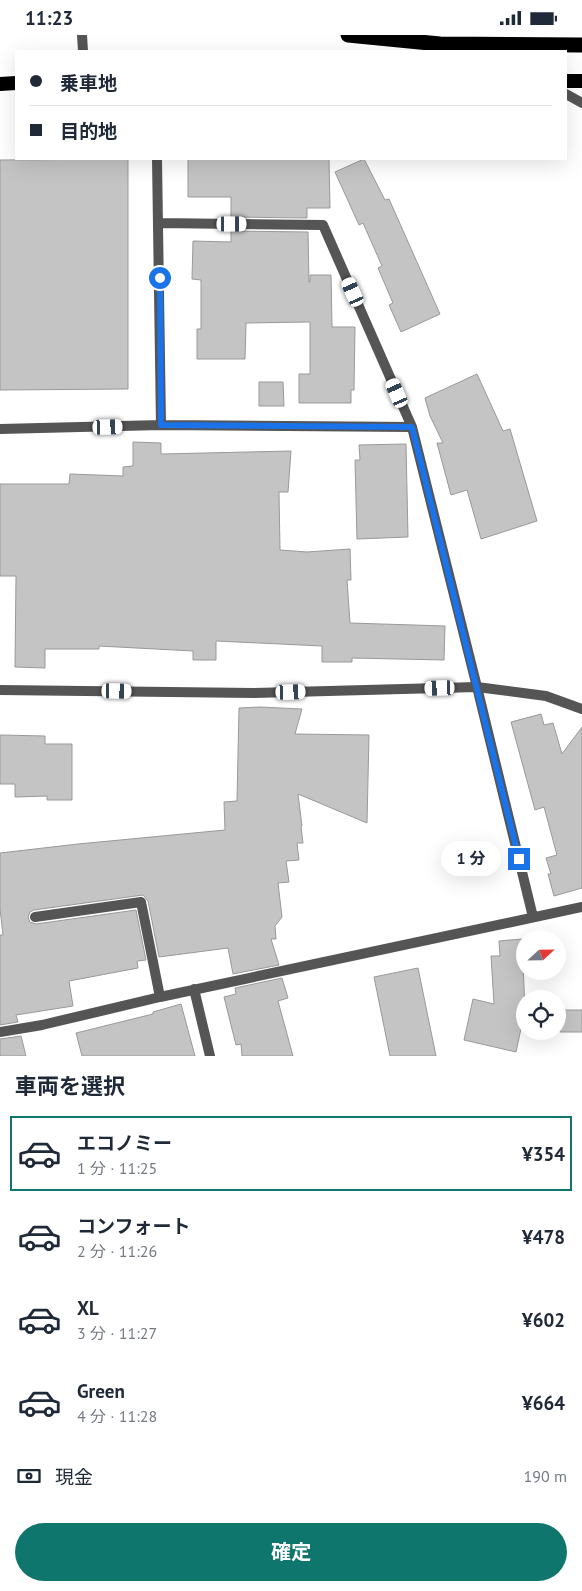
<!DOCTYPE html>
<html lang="ja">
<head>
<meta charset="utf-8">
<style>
  body { margin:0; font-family:"PT Sans","Noto Sans JP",sans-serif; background:#f6f6f7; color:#1f2937; height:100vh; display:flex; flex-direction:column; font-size:19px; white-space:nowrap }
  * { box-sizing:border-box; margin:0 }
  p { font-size:16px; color:#747a83 }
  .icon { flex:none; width:28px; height:28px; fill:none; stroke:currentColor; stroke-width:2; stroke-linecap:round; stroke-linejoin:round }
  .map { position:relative; height:1021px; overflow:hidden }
  .drawer { display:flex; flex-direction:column; background:#fff; flex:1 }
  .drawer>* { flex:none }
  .guide { position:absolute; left:15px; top:15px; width:552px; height:110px; border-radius:0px; box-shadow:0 5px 20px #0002; display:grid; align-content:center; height:110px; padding:0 15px; background:#fff }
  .needle { width:32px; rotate:68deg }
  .tools { position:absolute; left:516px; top:895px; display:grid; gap:10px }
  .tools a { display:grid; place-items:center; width:50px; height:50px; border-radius:50%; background:#fff; box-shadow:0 5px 20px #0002; font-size:25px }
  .end { position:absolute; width:22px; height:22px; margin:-11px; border:6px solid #1a73e8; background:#fff; box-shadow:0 0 0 2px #fff }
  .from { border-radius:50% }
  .bubble { position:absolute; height:35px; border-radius:18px; background:#fff; box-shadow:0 5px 20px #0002; font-size:16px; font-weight:700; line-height:35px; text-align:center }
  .car { position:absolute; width:15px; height:30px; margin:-15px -8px; border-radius:6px; box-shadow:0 0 4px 1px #0007; background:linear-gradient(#fff 24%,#345 0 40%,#fff 0 76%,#345 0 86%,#fff 0) }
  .guide b { display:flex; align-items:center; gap:18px; height:48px; font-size:19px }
  .guide b+b { border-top:1px solid #e0e1e3 }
  .guide i { width:12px; height:12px; background:#1f2937 }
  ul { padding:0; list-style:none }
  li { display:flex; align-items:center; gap:15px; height:75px; margin:0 10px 8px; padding:0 5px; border:2px solid transparent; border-radius:0px }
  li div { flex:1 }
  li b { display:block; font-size:19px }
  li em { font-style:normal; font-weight:700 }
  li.on { border-color:#0f766e }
  li>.icon { width:45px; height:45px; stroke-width:1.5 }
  h2 { padding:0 15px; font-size:22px; line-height:60px }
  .pay { display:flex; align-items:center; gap:12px; height:55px; padding:0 15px; font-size:19px }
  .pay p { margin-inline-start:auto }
  .cta { display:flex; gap:10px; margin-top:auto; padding:10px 15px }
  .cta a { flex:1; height:58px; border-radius:30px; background:#0f766e; color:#fff; font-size:20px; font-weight:700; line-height:58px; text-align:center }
  .status { display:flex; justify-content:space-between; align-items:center; height:35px; padding:0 25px; background:#fff; direction:ltr }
  .status svg { height:14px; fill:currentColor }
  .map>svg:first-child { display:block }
  .building { fill:#c4c4c4; stroke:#999 }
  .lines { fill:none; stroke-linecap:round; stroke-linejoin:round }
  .minor { stroke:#555; stroke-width:10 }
  .tertiary { stroke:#555; stroke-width:10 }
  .trunk { stroke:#000; stroke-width:14 }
  .motorway { stroke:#000; stroke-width:15 }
  .route { stroke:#1a73e8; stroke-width:6 }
</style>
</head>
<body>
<div class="status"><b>11:23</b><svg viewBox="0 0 49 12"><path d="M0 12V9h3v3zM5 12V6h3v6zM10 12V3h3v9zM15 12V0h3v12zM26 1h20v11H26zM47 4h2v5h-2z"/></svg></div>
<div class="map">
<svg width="582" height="1021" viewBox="0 0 582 1021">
  <rect width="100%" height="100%" fill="#fff"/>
  <path class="building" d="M128 124V354L0 355V125Z
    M188 124H329L330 173H307V183L231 182V162H188Z
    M364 124 385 165 389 164 440 279 401 297 389 270 393 268 378 233 382 231 363 188 359 190 335 137Z
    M231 196 308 197 309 247H310V240H331L332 292H355L354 355H351V368H299V339H310V287L246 288 245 324H197V294H201V245L192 244 193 206 231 207Z
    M477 339 503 396 510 394 537 486 481 504 467 455 451 460 437 408H443L430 381 425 363Z
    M259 347H283L284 371H259Z
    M133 407 161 408V419L291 416 288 457H279L280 515 307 517 350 514 351 545H347L350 588 445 591 444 625 352 623V627H322V611L216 606V625H193V616L99 611V614H45V633L15 632 16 541H0V449H69L70 439 123 441V432L133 431Z
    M406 409 408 502 357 504 355 425H360L359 410Z
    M260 672 302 674 295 699 369 700 367 788 298 759 302 791 301 792 303 808H297L299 825 286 826 289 847 278 848 282 882 275 891 276 904H271L279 930 233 939 228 913 159 922 148 866 143 860 34 875 30 877 28 882 30 887 36 889 136 875 146 925 137 926 138 933 69 946 73 971 16 980 18 987 0 990V900H3L0 874V818L78 809 225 795 224 767 237 766 239 673Z
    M541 679 544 690 553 688 562 719 582 692V853L554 861 548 839H551L546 823 557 820 544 772 535 775 511 687Z
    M0 700 45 701V709H72V765H47V761L15 762V749H0Z
    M522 904 525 975 516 1017 464 1005 473 964 494 969 491 921H500L499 906Z
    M418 933 436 1021H390L374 942Z
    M282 943 288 963 278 966 293 1021H242L241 1009 236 1010 224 962 236 959 235 953Z
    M181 969 195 1021H82L76 998 153 979V977Z
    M560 975H582V997H560Z
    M21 1001 26 1021H0V1004Z"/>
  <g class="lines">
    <path class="minor" d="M566 59 582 68
      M157 124 161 390
      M159 188 323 190 412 392 477 652 533 882
      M0 394 161 390 412 392
      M35 882 141 867 160 962
      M194 954 210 1021
      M0 997 42 990 160 962 582 872"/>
    <path class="tertiary" d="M82 0 83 16
      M0 655 254 658 477 652 546 661 582 674"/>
    <path class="trunk" d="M566 46H582
      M0 49 16 48"/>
    <path class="motorway" d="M348 0 440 9 582 10"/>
  </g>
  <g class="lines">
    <path class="route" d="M160 243 161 390 412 392 519 824"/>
  </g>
</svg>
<div class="tools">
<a><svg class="needle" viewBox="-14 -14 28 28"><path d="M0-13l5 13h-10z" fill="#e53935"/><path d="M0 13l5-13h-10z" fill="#747a83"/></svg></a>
<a><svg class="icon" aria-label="locate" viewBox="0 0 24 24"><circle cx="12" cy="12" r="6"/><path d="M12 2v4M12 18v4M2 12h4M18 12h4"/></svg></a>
</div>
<i class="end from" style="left:160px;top:243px"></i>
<i class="end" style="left:519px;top:824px"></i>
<div class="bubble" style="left:441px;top:806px;width:60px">1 分</div>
<i class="car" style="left:232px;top:189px;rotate:90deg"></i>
<i class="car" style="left:353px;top:257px;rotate:336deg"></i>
<i class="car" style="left:397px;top:358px;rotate:336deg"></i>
<i class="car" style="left:108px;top:392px;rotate:88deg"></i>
<i class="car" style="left:440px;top:653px;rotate:268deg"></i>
<i class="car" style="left:117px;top:656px;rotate:91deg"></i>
<i class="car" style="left:291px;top:657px;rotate:88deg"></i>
<div class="guide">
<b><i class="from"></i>乗車地</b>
<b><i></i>目的地</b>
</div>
</div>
<section class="drawer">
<h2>車両を選択</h2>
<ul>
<li class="on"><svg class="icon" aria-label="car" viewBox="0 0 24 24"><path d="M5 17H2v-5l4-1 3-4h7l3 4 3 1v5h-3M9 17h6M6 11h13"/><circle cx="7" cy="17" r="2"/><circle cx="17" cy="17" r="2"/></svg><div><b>エコノミー</b><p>1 分 · 11:25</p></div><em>¥354</em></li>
<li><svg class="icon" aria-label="car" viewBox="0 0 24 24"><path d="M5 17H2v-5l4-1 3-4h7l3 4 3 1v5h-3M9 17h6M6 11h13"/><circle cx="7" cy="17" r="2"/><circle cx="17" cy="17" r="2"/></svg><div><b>コンフォート</b><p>2 分 · 11:26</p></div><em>¥478</em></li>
<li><svg class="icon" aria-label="car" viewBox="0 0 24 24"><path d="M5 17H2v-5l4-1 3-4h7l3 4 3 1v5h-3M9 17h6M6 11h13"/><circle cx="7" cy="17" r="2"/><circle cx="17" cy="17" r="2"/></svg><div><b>XL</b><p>3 分 · 11:27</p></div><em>¥602</em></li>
<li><svg class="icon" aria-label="car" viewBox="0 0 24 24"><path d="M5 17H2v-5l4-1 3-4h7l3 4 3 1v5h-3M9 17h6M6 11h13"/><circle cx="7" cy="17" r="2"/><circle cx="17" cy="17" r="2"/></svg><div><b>Green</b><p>4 分 · 11:28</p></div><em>¥664</em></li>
</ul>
<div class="pay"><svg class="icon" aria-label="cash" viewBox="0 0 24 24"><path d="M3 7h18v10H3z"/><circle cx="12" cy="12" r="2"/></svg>現金<p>190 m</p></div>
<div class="cta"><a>確定</a></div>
</section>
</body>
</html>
